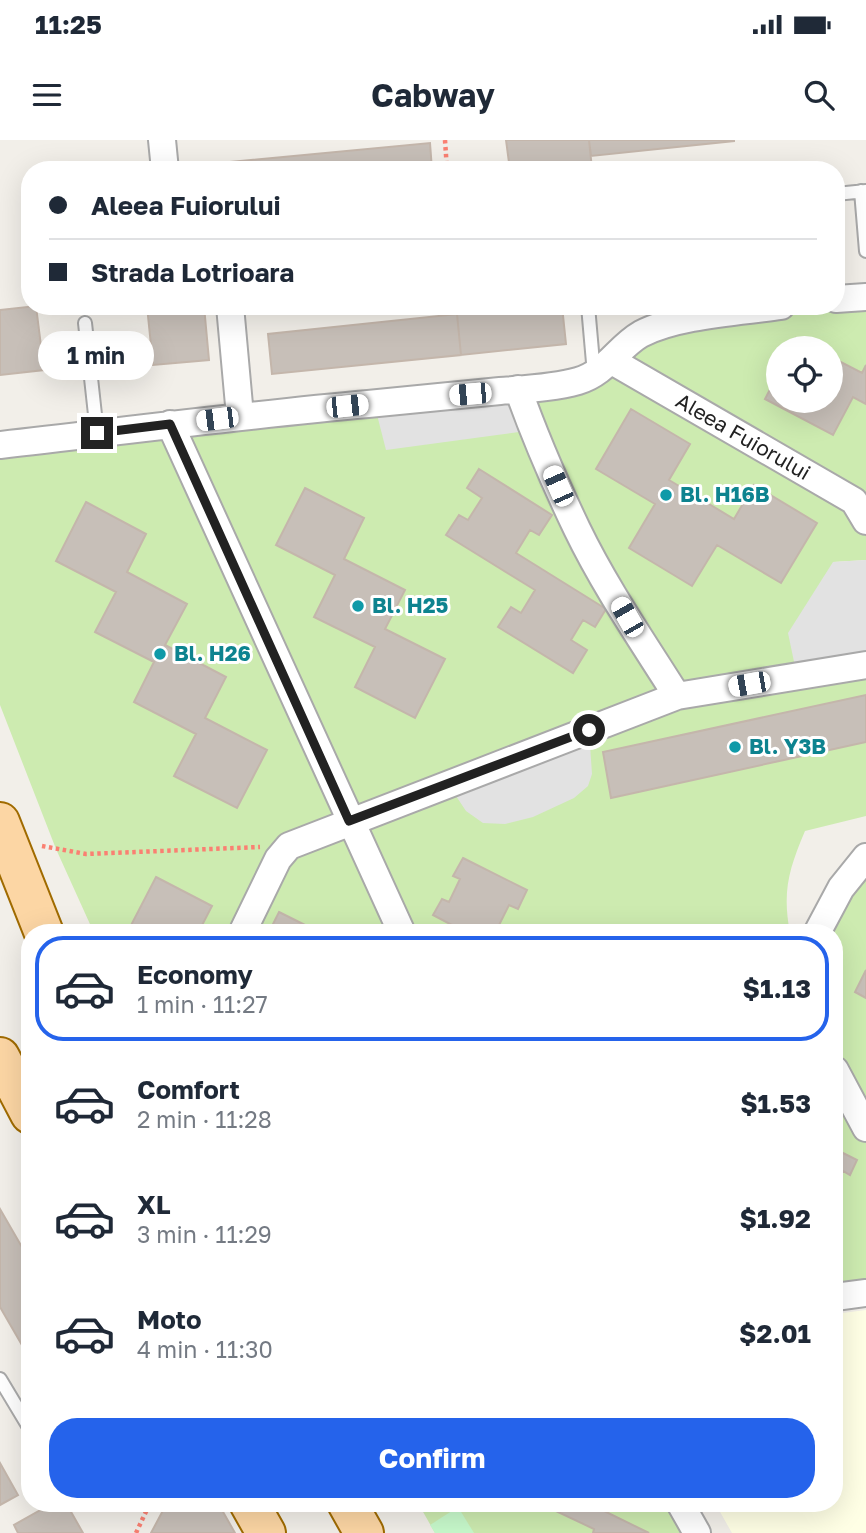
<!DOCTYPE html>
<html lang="en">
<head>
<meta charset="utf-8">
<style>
  body { margin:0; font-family:"Golos Text",sans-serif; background:#f6f6f7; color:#1f2937; height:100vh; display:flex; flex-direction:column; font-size:26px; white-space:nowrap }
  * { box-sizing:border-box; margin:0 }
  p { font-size:23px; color:#747a83 }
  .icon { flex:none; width:38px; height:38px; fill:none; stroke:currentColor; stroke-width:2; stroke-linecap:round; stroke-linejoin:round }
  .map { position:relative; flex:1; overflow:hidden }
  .drawer { position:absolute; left:21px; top:784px; width:822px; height:588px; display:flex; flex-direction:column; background:#fff; border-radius:28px; box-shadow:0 7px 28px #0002 }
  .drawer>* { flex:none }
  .guide { position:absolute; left:21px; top:21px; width:824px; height:154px; border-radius:28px; box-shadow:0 7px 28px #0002; display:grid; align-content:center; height:154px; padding:0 28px; background:#fff }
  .buttons { position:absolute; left:766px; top:196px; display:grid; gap:14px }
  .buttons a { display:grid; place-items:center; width:77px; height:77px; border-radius:50%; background:#fff; box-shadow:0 7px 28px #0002; font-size:35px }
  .end { position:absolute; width:32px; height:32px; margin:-16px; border:9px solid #222; background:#fff; box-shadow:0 0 0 4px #fff }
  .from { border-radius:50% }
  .bubble { position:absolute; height:49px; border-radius:24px; background:#fff; box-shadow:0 7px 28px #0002; font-size:23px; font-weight:700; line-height:49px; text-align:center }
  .car { position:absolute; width:21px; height:42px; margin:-21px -10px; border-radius:9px; box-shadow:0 0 5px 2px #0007; background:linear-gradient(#fff 24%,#345 0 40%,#fff 0 76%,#345 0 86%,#fff 0) }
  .guide b { display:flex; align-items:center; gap:24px; height:66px; font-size:26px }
  .guide b+b { border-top:2px solid #e0e1e3 }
  .guide i { width:18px; height:18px; background:#1f2937 }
  ul { padding:12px 0 0; list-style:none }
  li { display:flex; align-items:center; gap:21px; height:105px; margin:0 14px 10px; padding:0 14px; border:4px solid transparent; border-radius:28px }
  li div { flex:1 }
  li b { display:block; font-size:26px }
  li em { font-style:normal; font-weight:700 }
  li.current { border-color:#2563eb }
  li>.icon { width:63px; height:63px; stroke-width:1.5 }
  .primary-button { display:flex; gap:14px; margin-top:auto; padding:14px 28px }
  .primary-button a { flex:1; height:80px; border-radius:28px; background:#2563eb; color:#fff; font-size:28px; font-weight:700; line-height:80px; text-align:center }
  .status { display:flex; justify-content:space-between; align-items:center; height:49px; padding:0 35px; background:#fff; direction:ltr }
  .status svg { height:19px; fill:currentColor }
  header { display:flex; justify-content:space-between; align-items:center; height:91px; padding:0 28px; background:#fff; font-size:32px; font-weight:700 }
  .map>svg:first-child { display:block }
  .education { fill:#ffffe5 }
  .grass { fill:#cdebb0; fill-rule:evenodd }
  .park { fill:#c8facc }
  .parking { fill:#e2e2e2 }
  .building { fill:#c7bfb8; stroke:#c4b6ab; stroke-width:2 }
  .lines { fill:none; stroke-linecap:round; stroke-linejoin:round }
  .service-casing { stroke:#a9a9a9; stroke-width:16 }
  .minor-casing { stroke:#a9a9a9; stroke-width:30 }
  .primary-casing { stroke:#a06b00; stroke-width:42 }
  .path { stroke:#fa8072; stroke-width:4.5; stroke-dasharray:3.5 3.5; stroke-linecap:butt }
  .service { stroke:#fff; stroke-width:12 }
  .minor { stroke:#fff; stroke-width:26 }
  .primary { stroke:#fcd6a4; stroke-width:38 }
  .route { stroke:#222; stroke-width:9 }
  .culture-dot { fill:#0f9aa8; stroke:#fff; stroke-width:2.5 }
  .labels { text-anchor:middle; stroke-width:6; stroke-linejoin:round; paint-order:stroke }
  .street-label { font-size:21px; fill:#222; stroke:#fff }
  .culture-label { font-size:21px; font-weight:bold; fill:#0d838f; stroke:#fff; text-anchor:start }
</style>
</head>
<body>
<div class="status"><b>11:25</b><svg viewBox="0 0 49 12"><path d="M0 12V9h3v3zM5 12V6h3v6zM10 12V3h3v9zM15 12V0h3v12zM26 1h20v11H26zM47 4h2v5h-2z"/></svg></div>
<header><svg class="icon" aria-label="menu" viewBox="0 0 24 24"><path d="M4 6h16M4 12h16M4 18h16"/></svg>Cabway<svg class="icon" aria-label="search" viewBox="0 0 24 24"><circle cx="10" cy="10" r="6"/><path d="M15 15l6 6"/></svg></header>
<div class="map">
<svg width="866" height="1393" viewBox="0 0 866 1393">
  <rect width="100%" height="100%" fill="#f2efe9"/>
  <path class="education" d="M866 1170V1393H732L715 1363H835V1174Z"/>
  <path class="grass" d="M866 157V420L833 422 866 525V676L805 691C789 729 782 751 790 793H94L56 709 0 565V305L578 241 627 205 781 166H836ZM779 208H831V261H779Z
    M866 717V1153L835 1157V793H817Z
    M418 1363H680L697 1393H435Z"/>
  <path class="park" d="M458 1367 474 1393H435L430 1385Z"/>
  <path class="parking" d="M518 249 533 290 386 310 374 263Z
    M866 420V525L797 536 788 493 833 422Z
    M589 590 592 634 588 646 574 658 533 677 505 684 483 683 466 671 448 644Z"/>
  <path class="building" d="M506 0H589L592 29 510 30Z
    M589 0H734V1L591 16Z
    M430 3 432 30H199V25Z
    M840 79 844 122 836 123V80Z
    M36 166 44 230 0 235V170Z
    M147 166H204L209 220 153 225Z
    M524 166H562L566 204 461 215 457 174Z
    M457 174 461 215 272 234 268 194Z
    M796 198 815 208H791Z
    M831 217 862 233 866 225V264L853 257 833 295 765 259 779 232V261H831Z
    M631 269 690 304 669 340 734 379 754 345 817 383 781 443 717 405 692 446 629 408 655 364 596 329Z
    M479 329 552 375 539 395 530 390 516 413 606 469 595 487 583 480 571 500 587 510 573 533 498 487 511 467 521 473 535 450 446 395 459 375 468 380 482 358 467 348Z
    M305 348 364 378 344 419 405 450 385 489 445 519 415 578 355 547 375 507 314 477 335 435 276 405Z
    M86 362 146 394 127 432 187 464 165 505 226 537 205 578 267 610 237 668 174 636 196 594 134 562 154 522 95 492 116 452 56 421Z
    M866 555V602L611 658 603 612Z
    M463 718 527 750 518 769 509 765 498 787 509 793H467L433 775 442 759 449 762 460 739 453 736Z
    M156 737 212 766 198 793H127Z
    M279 772 321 793H276L270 790Z
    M866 830V858L855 852Z
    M835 1009 857 1020 850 1035 843 1031 835 1047Z
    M0 1069 30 1121V1219L0 1167Z
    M0 1323 18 1355 0 1365Z
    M53 1363H66L83 1393H18L14 1385Z
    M167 1363H218L235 1393H151Z
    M539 1363H596L594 1366 649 1393H593L594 1389Z"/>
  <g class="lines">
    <g class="service-casing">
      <path id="service" d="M861 51 866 111
        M836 54 866 51
        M588 166 594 234
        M85 183 97 293
        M0 1239 30 1289"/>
    </g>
    <g class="minor-casing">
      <path id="minor" d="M162 0 165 30
        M836 159 866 157
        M230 166 240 276
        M612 221 854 361 866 381
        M518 249C535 297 555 343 577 389 605 447 643 502 677 556
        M170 284 402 793
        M0 305C123 291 245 275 368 264 412 260 456 255 500 251 525 249 554 248 578 241 606 233 618 207 641 194 677 175 740 172 781 166
        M242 793 278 719 289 706 677 556 866 525
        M817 793 841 748 866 717
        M835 930 866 988
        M835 1157 866 1153
        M680 1363 697 1393"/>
    </g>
    <g class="primary-casing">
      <path id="primary" d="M0 682 44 793
        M0 917 30 974
        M249 1363 266 1393
        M347 1363 364 1393"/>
    </g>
    <path class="path" d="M445 0 447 30
      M42 706 86 714 260 707
      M136 1393 150 1363"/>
    <use href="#service" class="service"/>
    <use href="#minor" class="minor"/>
    <use href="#primary" class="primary"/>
  </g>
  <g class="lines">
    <path class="route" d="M97 293 170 284 349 681 589 590"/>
  </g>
  <g class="culture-dot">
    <circle cx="666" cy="355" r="7"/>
    <circle cx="358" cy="466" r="7"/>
    <circle cx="160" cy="514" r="7"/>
    <circle cx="735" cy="607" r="7"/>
  </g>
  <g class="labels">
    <g class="street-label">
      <text transform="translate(743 297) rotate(30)" y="7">Aleea Fuiorului</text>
    </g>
    <g class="culture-label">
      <text x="680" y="362">Bl. H16B</text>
      <text x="372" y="473">Bl. H25</text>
      <text x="174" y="521">Bl. H26</text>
      <text x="749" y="614">Bl. Y3B</text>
    </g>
  </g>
</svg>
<div class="buttons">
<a><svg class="icon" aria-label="locate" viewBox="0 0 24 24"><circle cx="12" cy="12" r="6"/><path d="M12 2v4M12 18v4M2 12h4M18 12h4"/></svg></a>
</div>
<i class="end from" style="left:589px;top:590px"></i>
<i class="end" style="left:97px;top:293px"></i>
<div class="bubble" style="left:38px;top:191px;width:116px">1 min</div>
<i class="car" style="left:470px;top:254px;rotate:265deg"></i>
<i class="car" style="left:347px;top:266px;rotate:84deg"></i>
<i class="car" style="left:217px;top:279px;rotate:263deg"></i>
<i class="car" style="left:558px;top:346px;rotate:336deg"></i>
<i class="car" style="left:627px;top:477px;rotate:330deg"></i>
<i class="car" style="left:749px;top:544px;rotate:260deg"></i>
<div class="guide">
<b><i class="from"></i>Aleea Fuiorului</b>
<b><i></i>Strada Lotrioara</b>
</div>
<section class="drawer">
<ul>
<li class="current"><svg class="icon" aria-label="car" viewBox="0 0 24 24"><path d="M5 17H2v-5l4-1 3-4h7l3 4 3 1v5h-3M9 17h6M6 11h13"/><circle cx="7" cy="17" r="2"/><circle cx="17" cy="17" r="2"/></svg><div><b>Economy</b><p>1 min · 11:27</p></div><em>$1.13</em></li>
<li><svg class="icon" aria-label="car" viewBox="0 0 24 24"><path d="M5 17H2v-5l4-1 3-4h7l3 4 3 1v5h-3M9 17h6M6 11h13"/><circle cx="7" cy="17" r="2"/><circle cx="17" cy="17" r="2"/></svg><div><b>Comfort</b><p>2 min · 11:28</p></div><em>$1.53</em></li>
<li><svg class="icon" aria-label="car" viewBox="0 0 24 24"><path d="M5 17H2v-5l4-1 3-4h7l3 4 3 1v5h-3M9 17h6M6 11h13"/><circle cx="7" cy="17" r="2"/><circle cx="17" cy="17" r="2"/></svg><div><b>XL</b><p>3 min · 11:29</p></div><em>$1.92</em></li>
<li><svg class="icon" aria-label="car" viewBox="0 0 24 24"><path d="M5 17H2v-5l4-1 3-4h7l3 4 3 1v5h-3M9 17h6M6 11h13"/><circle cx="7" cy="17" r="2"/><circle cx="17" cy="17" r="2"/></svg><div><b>Moto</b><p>4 min · 11:30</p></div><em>$2.01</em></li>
</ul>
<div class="primary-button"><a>Confirm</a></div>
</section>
</div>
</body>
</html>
